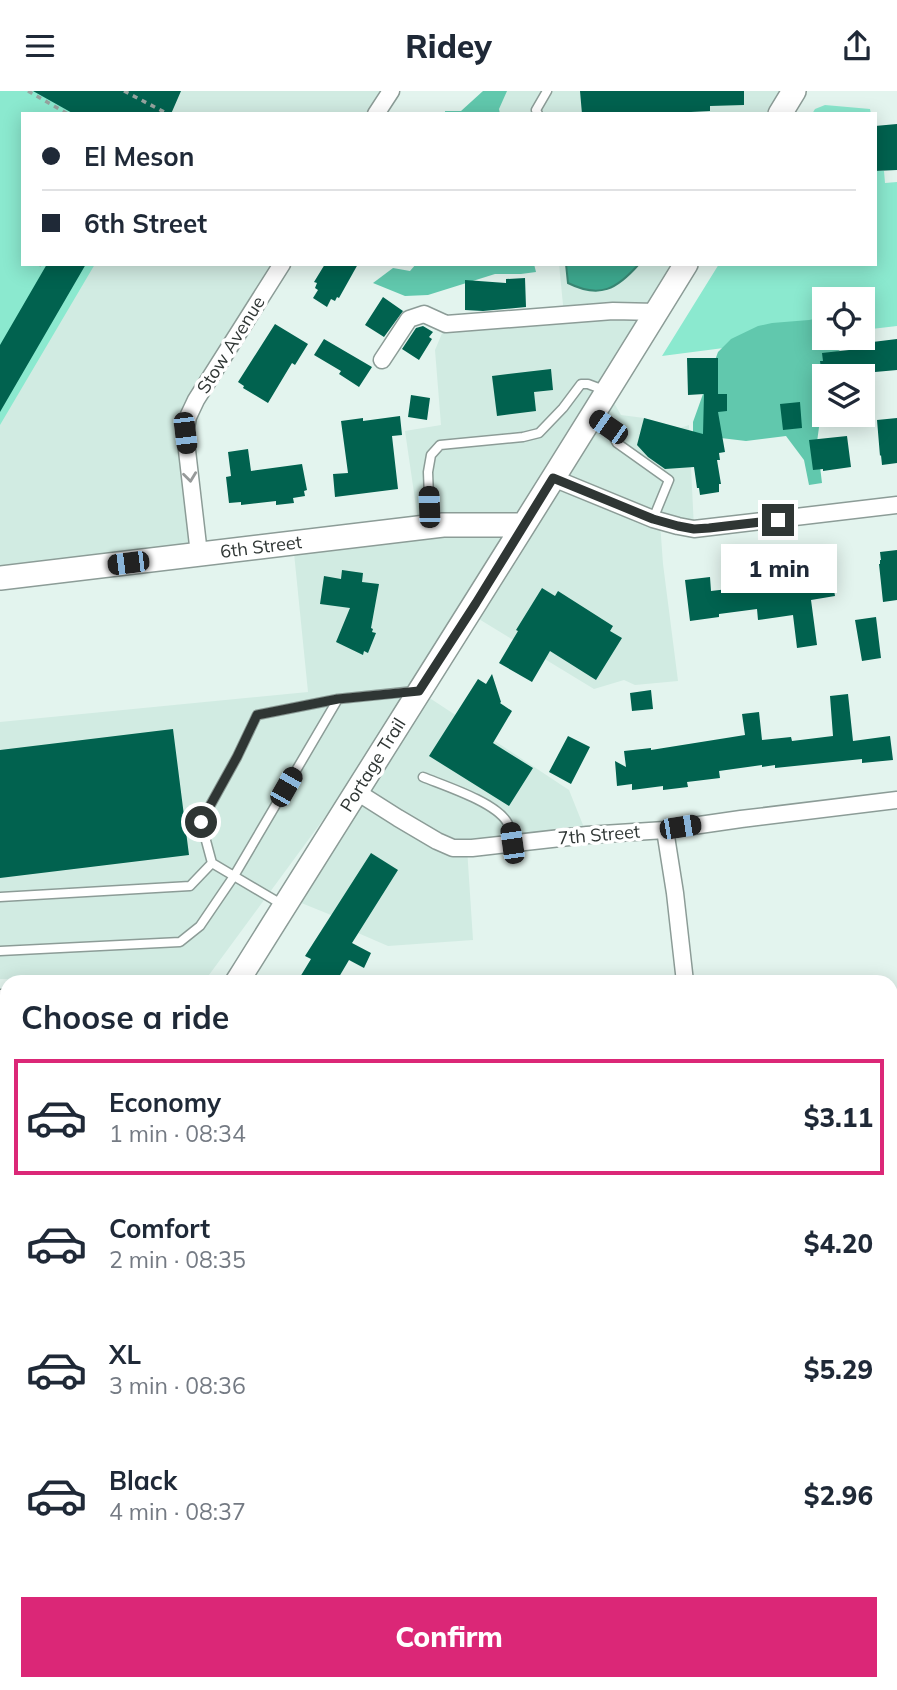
<!DOCTYPE html>
<html lang="en">
<head>
<meta charset="utf-8">
<style>
  body { margin:0; font-family:Mulish,sans-serif; background:#f2f2f3; color:#1f2937; height:100vh; display:flex; flex-direction:column; font-size:26px; white-space:nowrap }
  * { box-sizing:border-box; margin:0 }
  p { font-size:23px; color:#747a83 }
  .icon { flex:none; width:38px; height:38px; fill:none; stroke:currentColor; stroke-width:2; stroke-linecap:round; stroke-linejoin:round }
  .map { position:relative; flex:1; overflow:hidden }
  .panel { position:absolute; left:0px; top:884px; width:898px; height:716px; display:flex; flex-direction:column; background:#fff; border-radius:21px 21px 0 0; box-shadow:0 4px 18px #0003 }
  .panel>* { flex:none }
  .hud { position:absolute; left:21px; top:21px; width:856px; height:154px; border-radius:0px; box-shadow:0 4px 18px #0003; display:grid; align-content:center; height:154px; padding:0 21px; background:#fff }
  .controls { position:absolute; left:812px; top:196px; display:grid; gap:14px }
  .controls a { display:grid; place-items:center; width:63px; height:63px; border-radius:0px; background:#fff; box-shadow:0 4px 18px #0003; font-size:35px }
  .end { position:absolute; width:32px; height:32px; margin:-16px; border:9px solid #2f3634; background:#fff; box-shadow:0 0 0 4px #fff }
  .from { border-radius:50% }
  .bubble { position:absolute; height:49px; border-radius:0px; background:#fff; box-shadow:0 4px 18px #0003; font-size:23px; font-weight:800; line-height:49px; text-align:center }
  .car { position:absolute; width:21px; height:42px; margin:-21px -10px; border-radius:9px; box-shadow:0 0 5px 2px #0007; background:linear-gradient(#222 24%,#8ab4d8 0 40%,#222 0 76%,#8ab4d8 0 86%,#222 0) }
  .hud b { display:flex; align-items:center; gap:24px; height:66px; font-size:26px }
  .hud b+b { border-top:2px solid #e0e1e3 }
  .hud i { width:18px; height:18px; background:#1f2937 }
  ul { padding:0; list-style:none }
  li { display:flex; align-items:center; gap:21px; height:116px; margin:0 14px 10px; padding:0 7px; border:4px solid transparent; border-radius:0px }
  li div { flex:1 }
  li b { display:block; font-size:26px }
  li em { font-style:normal; font-weight:800 }
  li.active { border-color:#db2777 }
  li>.icon { width:63px; height:63px; stroke-width:1.5 }
  h2 { padding:0 21px; font-size:32px; line-height:84px }
  .action { display:flex; gap:14px; margin-top:auto; padding:14px 21px }
  .action a { flex:1; height:80px; border-radius:0px; background:#db2777; color:#fff; font-size:28px; font-weight:800; line-height:80px; text-align:center }
  header { display:flex; justify-content:space-between; align-items:center; height:91px; padding:0 21px; background:#fff; font-size:32px; font-weight:800 }
  .map>svg:first-child { display:block }
  .built { fill:#d1ebe2 }
  .green { fill:#8be9cf }
  .forest { fill:#61c8ad }
  .water { fill:#3da88e; stroke:#398673; stroke-width:2 }
  .building { fill:#01624f }
  .lines { fill:none; stroke-linecap:round; stroke-linejoin:round }
  .lane-casing { stroke:#8c9c97; stroke-width:11 }
  .street-casing { stroke:#8c9c97; stroke-width:19 }
  .secondary-casing { stroke:#8c9c97; stroke-width:26 }
  .path { stroke:#96a39f; stroke-width:3.5; stroke-dasharray:5 5; stroke-linecap:butt }
  .lane { stroke:#fff; stroke-width:8 }
  .street { stroke:#fff; stroke-width:16 }
  .secondary { stroke:#fff; stroke-width:23 }
  .oneway { stroke:#979a9a }
  .route { stroke:#2f3634; stroke-width:9 }
  .labels { text-anchor:middle; stroke-width:7; stroke-linejoin:round; paint-order:stroke }
  .street-label { font-size:18px; fill:#2f3634; stroke:#fff }
</style>
</head>
<body>
<header><svg class="icon" aria-label="menu" viewBox="0 0 24 24"><path d="M4 6h16M4 12h16M4 18h16"/></svg>Ridey<svg class="icon" aria-label="share" viewBox="0 0 24 24"><path d="M12 15V3M7 8l5-5 5 5M5 13v7h14v-7"/></svg></header>
<div class="map">
<svg width="897" height="1599" viewBox="0 0 897 1599">
  <rect width="100%" height="100%" fill="#e3f4ee"/>
  <path class="built" d="M0 0H391L376 23H23V173H282L188 326 199 463 0 487Z
    M498 0H794L780 23H483Z
    M559 173H686L607 300 621 324 644 327 680 337 689 334 694 438 660 431 663 473 678 590 635 594 624 589 594 598 469 522 419 600 569 699 587 744 467 757 473 849 388 855 358 842 331 824 289 807 414 605 206 888 198 891 0 888V631L308 601 293 452 419 436 405 340 441 334 435 259 446 233 564 224Z
    M0 937H7V1360L0 1357Z"/>
  <path class="green" d="M0 0H106L150 23H23V173H95L0 334Z
    M825 14 870 18 871 23H812L815 18Z
    M875 80H884L885 92 897 91V235L863 239V208H824V244L662 265 719 173H875Z"/>
  <path class="forest" d="M483 0H507L499 18 500 23H445V20H461Z
    M416 173H534L536 181 521 183H495L428 204 405 205 373 192 393 177 410 180Z
    M824 226V247H856L820 274 819 286 822 314 817 351 822 392 809 394 804 369 786 345 746 350 704 345 693 346V331L718 261 731 248 758 235 772 232 809 229Z"/>
  <path class="water" d="M566 173H639C617 198 600 208 568 192Z"/>
  <path class="building" d="M33 0H181L171 23H74Z
    M580 0H744V14L710 15V20L691 21V23H582Z
    M897 33V79L875 80V35Z
    M47 173H86L0 321V254Z
    M325 173H358L339 207 337 206 335 210 331 208 327 216 313 207 318 199 315 197 317 192 314 191Z
    M525 187 526 216 483 220 465 219V189L506 192V188Z
    M383 206 403 220 384 246 365 234Z
    M275 233 308 253 295 274 292 272 268 312 243 297 244 295 238 291Z
    M423 235 433 241 429 246 432 248 419 269 402 258 416 237Z
    M324 248 372 276 359 296 339 283 341 280 314 264Z
    M897 248V279L875 281V285H822L820 270H823L822 262 849 259 848 254Z
    M687 267H718V303H727V320L718 321 725 361 719 362 720 369H717L721 393H719V401L700 404 699 397H697L694 376 665 378 648 366 637 354 644 327 703 343 704 303 688 304Z
    M551 278 553 299 534 301 536 320 497 325 492 285Z
    M411 304 430 307 427 329 408 326Z
    M800 311 802 337 783 339 780 313Z
    M400 325 402 344 392 345 398 398 335 406 333 383 348 382 341 330 363 327V330Z
    M897 327V372L882 374 881 364 880 365 877 329Z
    M847 345 851 376 823 380V378L813 379 809 349Z
    M248 358 251 380 302 373 307 399 304 400 305 405 293 407 294 412 276 414V410L241 414V411L229 412 226 386 231 385 228 361Z
    M897 459V509L883 511 879 473H880V469H881L880 461Z
    M829 467 835 505 811 509 817 554 797 557 793 524 758 529 757 518 719 523V526L690 530 685 489 710 486 711 500 745 496 743 483 809 473V470Z
    M342 479 363 482 362 491 379 493 371 537 373 538 372 541 376 542 368 562 364 560 363 564 336 551 350 517 320 513 324 485 341 488Z
    M542 497 555 505 558 500 613 535 610 540 622 547 596 589 550 560 532 591 499 572 518 540 516 539Z
    M876 526 881 567 862 570 855 529Z
    M492 583 501 611 500 612 512 620 493 652 533 677 509 715 429 665 478 588 486 593Z
    M651 599 653 618 632 620 630 602Z
    M848 603 853 650 890 645 893 669 862 672V668L775 677V674L762 676V674L719 680 720 687 687 691 688 696 663 699V695L632 699V693L617 695 615 670 626 676 624 660 651 657V659L745 644 742 623 759 621 762 649 791 646 792 650 833 645 830 605Z
    M173 638 189 764 0 787V659Z
    M568 645 590 656 571 693 549 681Z
    M371 762 398 779 352 852 371 862 364 877 349 869 336 891H297L311 868 305 865Z"/>
  <g class="lines">
    <g class="lane-casing">
      <path id="lane" d="M538 23 536 19 547 0
        M594 327 608 336 617 352 669 389 653 428
        M430 432 428 381 431 364 440 354 523 346 539 342 563 317 581 293H588L604 299
        M423 686C445 695 495 711 507 731 511 737 511 745 512 752
        M212 772 201 731 237 666 257 624 338 608 415 600
        M0 806 190 795 212 772 283 814
        M0 860 180 851 200 835 234 785 338 608
        M0 944H7
        M0 1001H7
        M0 1084H7"/>
    </g>
    <g class="street-casing">
      <path id="street" d="M376 23 391 0
        M382 269 409 228 424 223 446 233 613 220 657 221
        M553 387 653 428 678 435 694 438 897 414
        M199 463 185 342 188 326 196 309 282 173
        M357 701 398 727 437 750 453 757H472L587 744 665 739 741 728 897 709
        M665 739 675 802 685 891
        M0 907H7
        M891 920 897 919
        M891 1133 897 1132
        M0 1181 7 1180
        M891 1343 897 1342
        M0 1527 7 1532
        M891 1546 897 1545
        M107 1592 120 1599
        M396 1592 397 1599
        M763 1592 764 1599
        M148 1599 152 1598 156 1592
        M419 1599 476 1592"/>
    </g>
    <g class="secondary-casing">
      <path id="secondary" d="M780 23 794 0
        M0 487 443 434H523
        M237 891C387 651 538 414 686 173
        M0 1269 7 1258"/>
    </g>
    <path class="path" d="M28 0 68 23
      M124 0 168 23
      M39 175 40 173"/>
    <use href="#lane" class="lane"/>
    <use href="#street" class="street"/>
    <use href="#secondary" class="secondary"/>
  </g>
  <defs><path id="oneway-chevron" d="M-2-3.5L2.5 0L-2 3.5" fill="none" stroke-width="1.6" stroke-linecap="round" stroke-linejoin="round" transform="scale(1.75)"/></defs>
  <use class="oneway" href="#oneway-chevron" transform="translate(190 386) rotate(83)"/>
  <g class="lines">
    <path class="route" d="M201 731 237 666 257 624 338 608 419 600 476 512 553 387 653 428 678 435 694 438 709 437 778 429"/>
  </g>
  <g class="labels">
    <g class="street-label">
      <text transform="translate(231 254) rotate(-58)" y="6">Stow Avenue</text>
      <text transform="translate(261 456) rotate(-7)" y="6">6th Street</text>
      <text transform="translate(373 674) rotate(-58)" y="6">Portage Trail</text>
      <text transform="translate(599 744) rotate(-5)" y="6">7th Street</text>
    </g>
  </g>
</svg>
<div class="controls">
<a><svg class="icon" aria-label="locate" viewBox="0 0 24 24"><circle cx="12" cy="12" r="6"/><path d="M12 2v4M12 18v4M2 12h4M18 12h4"/></svg></a>
<a><svg class="icon" aria-label="layers" viewBox="0 0 24 24"><path d="M12 4l9 5-9 5-9-5zM3 14l9 5 9-5"/></svg></a>
</div>
<i class="end from" style="left:201px;top:731px"></i>
<i class="end" style="left:778px;top:429px"></i>
<div class="bubble" style="left:721px;top:453px;width:116px">1 min</div>
<i class="car" style="left:608px;top:336px;rotate:305deg"></i>
<i class="car" style="left:185px;top:342px;rotate:173deg"></i>
<i class="car" style="left:429px;top:416px;rotate:358deg"></i>
<i class="car" style="left:128px;top:472px;rotate:263deg"></i>
<i class="car" style="left:286px;top:696px;rotate:30deg"></i>
<i class="car" style="left:680px;top:736px;rotate:81deg"></i>
<i class="car" style="left:512px;top:752px;rotate:352deg"></i>
<div class="hud">
<b><i class="from"></i>El Meson</b>
<b><i></i>6th Street</b>
</div>
<section class="panel">
<h2>Choose a ride</h2>
<ul>
<li class="active"><svg class="icon" aria-label="car" viewBox="0 0 24 24"><path d="M5 17H2v-5l4-1 3-4h7l3 4 3 1v5h-3M9 17h6M6 11h13"/><circle cx="7" cy="17" r="2"/><circle cx="17" cy="17" r="2"/></svg><div><b>Economy</b><p>1 min · 08:34</p></div><em>$3.11</em></li>
<li><svg class="icon" aria-label="car" viewBox="0 0 24 24"><path d="M5 17H2v-5l4-1 3-4h7l3 4 3 1v5h-3M9 17h6M6 11h13"/><circle cx="7" cy="17" r="2"/><circle cx="17" cy="17" r="2"/></svg><div><b>Comfort</b><p>2 min · 08:35</p></div><em>$4.20</em></li>
<li><svg class="icon" aria-label="car" viewBox="0 0 24 24"><path d="M5 17H2v-5l4-1 3-4h7l3 4 3 1v5h-3M9 17h6M6 11h13"/><circle cx="7" cy="17" r="2"/><circle cx="17" cy="17" r="2"/></svg><div><b>XL</b><p>3 min · 08:36</p></div><em>$5.29</em></li>
<li><svg class="icon" aria-label="car" viewBox="0 0 24 24"><path d="M5 17H2v-5l4-1 3-4h7l3 4 3 1v5h-3M9 17h6M6 11h13"/><circle cx="7" cy="17" r="2"/><circle cx="17" cy="17" r="2"/></svg><div><b>Black</b><p>4 min · 08:37</p></div><em>$2.96</em></li>
</ul>
<div class="action"><a>Confirm</a></div>
</section>
</div>
</body>
</html>
